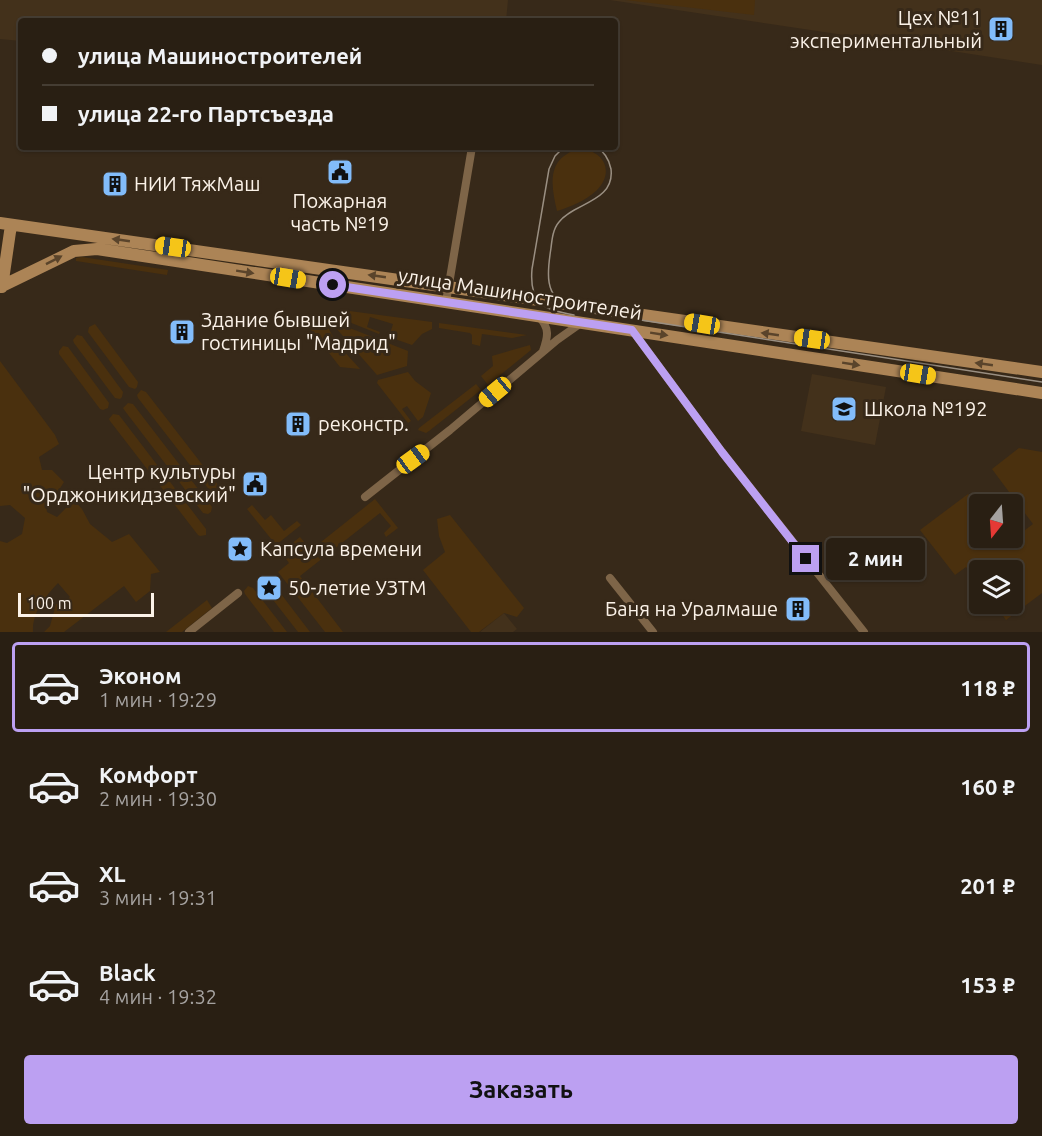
<!DOCTYPE html>
<html lang="ru">
<head>
<meta charset="utf-8">
<style>
  body { margin:0; font-family:Ubuntu,sans-serif; background:#31271c; color:#f1f3f6; height:100vh; display:flex; flex-direction:column; font-size:22px; white-space:nowrap }
  * { box-sizing:border-box; margin:0 }
  p { font-size:20px; color:#a5a2a0 }
  .icon { flex:none; width:33px; height:33px; fill:none; stroke:currentColor; stroke-width:2; stroke-linecap:round; stroke-linejoin:round }
  .map { position:relative; height:632px; overflow:hidden }
  .details { display:flex; flex-direction:column; background:#291f13; flex:1 }
  .details>* { flex:none }
  .guide { position:absolute; left:18px; top:18px; width:600px; height:132px; border-radius:6px; box-shadow:0 2px 4px #0004,0 0 0 2px #453d33; display:grid; align-content:center; height:132px; padding:0 24px; background:#291f13 }
  .needle { width:39px; rotate:197deg }
  .tools { position:absolute; left:969px; top:494px; display:grid; gap:12px }
  .tools a { display:grid; place-items:center; width:54px; height:54px; border-radius:6px; background:#291f13; box-shadow:0 2px 4px #0004,0 0 0 2px #453d33; font-size:30px }
  .scale { position:absolute; left:18px; bottom:15px; width:136px; box-sizing:border-box; padding-left:6px; border:3px solid #fbf2e8; border-top:0; font-size:16px; line-height:21px; white-space:nowrap; color:#fbf2e8; -webkit-text-stroke:4px #372919; paint-order:stroke }
  .end { position:absolute; width:27px; height:27px; margin:-14px; border:8px solid #bca0f2; background:#111; box-shadow:0 0 0 3px #111 }
  .from { border-radius:50% }
  .bubble { position:absolute; height:42px; border-radius:6px; background:#291f13; box-shadow:0 2px 4px #0004,0 0 0 2px #453d33; font-size:20px; font-weight:700; line-height:42px; text-align:center }
  .car { position:absolute; width:18px; height:36px; margin:-18px -9px; border-radius:8px; box-shadow:0 0 4px 2px #0007; background:linear-gradient(#f5c518 24%,#345 0 40%,#f5c518 0 76%,#345 0 86%,#f5c518 0) }
  .guide b { display:flex; align-items:center; gap:21px; height:57px; font-size:22px }
  .guide b+b { border-top:2px solid #453d33 }
  .guide i { width:15px; height:15px; background:#f1f3f6 }
  ul { padding:10px 0 0; list-style:none }
  li { display:flex; align-items:center; gap:18px; height:90px; margin:0 12px 9px; padding:0 12px; border:3px solid transparent; border-radius:6px }
  li div { flex:1 }
  li b { display:block; font-size:22px }
  li em { font-style:normal; font-weight:700 }
  li.on { border-color:#bca0f2 }
  li>.icon { width:54px; height:54px; stroke-width:1.5 }
  .action { display:flex; gap:12px; margin-top:auto; padding:12px 24px }
  .action a { flex:1; height:69px; border-radius:6px; background:#bca0f2; color:#111; font-size:24px; font-weight:700; line-height:69px; text-align:center }
  .map>svg:first-child { display:block }
  .built { fill:#43311b }
  .green { fill:#4a300e }
  .lines { fill:none; stroke-linecap:round; stroke-linejoin:round }
  .street { stroke:#7e6548; stroke-width:8 }
  .secondary { stroke:#ac8456; stroke-width:12 }
  .tram { stroke:#9a8f82; stroke-width:1.5 }
  .oneway { fill:#5a442b }
  .route { stroke:#bca0f2; stroke-width:8 }
  .labels { text-anchor:middle; stroke-width:6; stroke-linejoin:round; paint-order:stroke }
  .poi-label { font-size:20px; fill:#fbf2e8; stroke:#372919; text-anchor:start }
  .street-label { font-size:20px; fill:#fbf2e8; stroke:#372919 }
</style>
</head>
<body>
<div class="map">
<svg width="1042" height="632" viewBox="0 0 1042 632">
  <rect width="100%" height="100%" fill="#372919"/>
  <path class="built" d="M0 0H508L506 21H21V41L0 39Z
    M610 0H1042V65L958 52Z
    M812 374 886 387 875 445 801 431Z
    M504 613 517 629 513 632H480Z"/>
  <path class="green" d="M625 0H755L754 15Z
    M579 149C605 150 615 173 596 191 585 201 570 207 557 211 551 185 546 158 579 149Z
    M82 257 168 270 167 275 76 261V258Z
    M342 310 432 322V329L422 334 412 345 389 337 393 324 370 317 367 327 380 332 379 334 339 318Z
    M312 314 326 319C329 338 348 355 360 369L340 367 308 326Z
    M337 323 408 351 407 366 377 375 335 327Z
    M439 323 527 335 512 338 482 334 480 346 472 344V335L470 333 439 328Z
    M95 324 138 382 137 387 135 389 129 387 88 332 89 327Z
    M77 335 82 336 123 392 122 397 120 399 115 398 74 343 73 340Z
    M530 345 531 350 488 385 481 376 493 366 492 356Z
    M63 346 68 347 109 403 108 408 103 410 100 409 59 354V351Z
    M0 361 55 435 59 444 39 457 42 470H52L64 482 57 493 45 501 47 512 57 517 66 508 72 498 82 509 90 524 112 542 129 534 160 572 151 574 150 591 136 602 124 586 64 632H44L50 626 56 604H61L70 597 58 583C45 597 32 612 33 632H0V541L7 543 22 534 25 518 10 505 0 506Z
    M408 372 415 381 431 393 423 417 418 421 407 406 402 409 411 421 408 423 377 383 378 380Z
    M476 384 481 390 429 431 426 433 418 430 419 428Z
    M141 390 146 392 225 494 224 500 219 502 217 500 138 398 137 395Z
    M128 403 133 404 212 507 211 512 208 514 203 513 125 411 123 408Z
    M113 414 119 415 206 529V535L200 536 198 535 110 421 109 419Z
    M1019 448 1042 452V593L1006 620 994 603H1012V570H980L979 585 966 567 955 575 920 530 968 494 979 509 980 537H1001L1007 544 1033 524 992 469Z
    M375 499 398 528 386 537 384 533 391 526 380 513 300 576 343 632H325L278 572 289 563 281 552 300 537 311 550Z
    M252 505 265 520 271 515 284 531 297 521 301 525 276 545 247 509Z
    M450 515 524 608 517 617 504 613 479 632H471L423 570 445 552 439 536 437 519Z
    M248 586 253 588 287 632H274L245 594 244 591Z
    M273 588 278 590 310 632H298L270 596 269 593Z
    M207 600 212 608 182 632H166Z"/>
  <g class="lines">
    <path class="street" d="M446 302 472 147
      M539 317C550 328 548 337 543 351
      M632 330 722 452 864 632
      M365 497 450 430 557 340 581 323
      M610 578 653 632
      M189 632 238 593"/>
    <path class="secondary" d="M0 223 1042 372
      M0 287 74 251 97 249 1042 393
      M2 287 11 225"/>
    <path class="tram" d="M564 147 555 156 549 169 532 269C529 304 543 309 574 315
      M596 147C605 152 609 159 611 169 615 202 573 203 559 222 553 229 552 239 551 248 547 273 544 295 569 309L1042 382"/>
  </g>
  <defs><path id="oneway-solid" d="M-6-.8H1V-3.2L6.5 0L1 3.2V.8H-6Z" transform="scale(1.5)"/></defs>
  <g class="oneway">
    <use href="#oneway-solid" transform="translate(121 240) rotate(-172)"/>
    <use href="#oneway-solid" transform="translate(54 260) rotate(-27)"/>
    <use href="#oneway-solid" transform="translate(245 272) rotate(9)"/>
    <use href="#oneway-solid" transform="translate(377 276) rotate(-172)"/>
    <use href="#oneway-solid" transform="translate(659 334) rotate(9)"/>
    <use href="#oneway-solid" transform="translate(770 334) rotate(-172)"/>
    <use href="#oneway-solid" transform="translate(851 364) rotate(9)"/>
    <use href="#oneway-solid" transform="translate(984 364) rotate(-172)"/>
  </g>
  <g class="lines">
    <path class="route" d="M333 285 632 330 722 452 806 559"/>
  </g>
  <defs>
    <g id="building-square" transform="scale(1.35)"><rect x="-9" y="-9" width="18" height="18" rx="4" fill="#82bcfa" stroke="#372919"/><path d="M-4-6H4V6H1V3H-1V6H-4ZM-2.5-4.3h1.7v1.8h-1.7ZM.8-4.3h1.7v1.8H.8ZM-2.5-1h1.7V.8h-1.7ZM.8-1h1.7V.8H.8Z" fill="#111"/></g>
    <g id="civic-square" transform="scale(1.35)"><rect x="-9" y="-9" width="18" height="18" rx="4" fill="#82bcfa" stroke="#372919"/><path d="M-.6-6.5H3V-4.5H.6V-3L4-1V1h2V6H-6V1h2V-1L-.6-3ZM-1.2 2.5V6h2.4V2.5Z" fill="#111"/></g>
    <g id="school-square" transform="scale(1.35)"><rect x="-9" y="-9" width="18" height="18" rx="4" fill="#82bcfa" stroke="#372919"/><path d="M0-5L7-2L0 1L-7-2ZM-4 1L0 2.5L4 1V4Q0 6-4 4Z" fill="#111"/></g>
    <g id="sight-square" transform="scale(1.35)"><rect x="-9" y="-9" width="18" height="18" rx="4" fill="#82bcfa" stroke="#372919"/><path d="M0-6L1.8-2.2L6-1.7L2.9 1.2L3.7 5.4L0 3.3L-3.7 5.4L-2.9 1.2L-6-1.7L-1.8-2.2Z" fill="#111"/></g>
  </defs>
  <g fill-rule="evenodd">
    <use href="#building-square" x="1001" y="29"/>
    <use href="#civic-square" x="340" y="172"/>
    <use href="#building-square" x="115" y="184"/>
    <use href="#building-square" x="182" y="332"/>
    <use href="#school-square" x="844" y="409"/>
    <use href="#building-square" x="298" y="424"/>
    <use href="#civic-square" x="255" y="484"/>
    <use href="#sight-square" x="240" y="549"/>
    <use href="#sight-square" x="269" y="588"/>
    <use href="#building-square" x="798" y="609"/>
  </g>
  <g class="labels">
    <g class="poi-label">
      <text x="982" y="25" text-anchor="end">Цех №11<tspan x="982" dy="23">экспериментальный</tspan></text>
      <text x="134" y="191">НИИ ТяжМаш</text>
      <text x="340" y="208" text-anchor="middle">Пожарная<tspan x="340" dy="23">часть №19</tspan></text>
      <text x="201" y="327">Здание бывшей<tspan x="201" dy="23">гостиницы "Мадрид"</tspan></text>
      <text x="864" y="416">Школа №192</text>
      <text x="318" y="431">реконстр.</text>
      <text x="236" y="479" text-anchor="end">Центр культуры<tspan x="236" dy="23">"Орджоникидзевский"</tspan></text>
      <text x="260" y="556">Капсула времени</text>
      <text x="288" y="595">50-летие УЗТМ</text>
      <text x="778" y="616" text-anchor="end">Баня на Уралмаше</text>
    </g>
    <g class="street-label">
      <text transform="translate(520 294) rotate(9)" y="7">улица Машиностроителей</text>
    </g>
  </g>
</svg>
<div class="tools">
<a><svg class="needle" viewBox="-14 -14 28 28"><path d="M0-13l5 13h-10z" fill="#e53935"/><path d="M0 13l5-13h-10z" fill="#a5a2a0"/></svg></a>
<a><svg class="icon" aria-label="layers" viewBox="0 0 24 24"><path d="M12 4l9 5-9 5-9-5zM3 14l9 5 9-5"/></svg></a>
</div>
<div class="scale">100 m</div>
<i class="end from" style="left:333px;top:285px"></i>
<i class="end" style="left:806px;top:559px"></i>
<div class="bubble" style="left:826px;top:538px;width:99px">2 мин</div>
<i class="car" style="left:173px;top:247px;rotate:278deg"></i>
<i class="car" style="left:288px;top:278px;rotate:99deg"></i>
<i class="car" style="left:702px;top:324px;rotate:279deg"></i>
<i class="car" style="left:812px;top:339px;rotate:278deg"></i>
<i class="car" style="left:918px;top:374px;rotate:99deg"></i>
<i class="car" style="left:495px;top:392px;rotate:230deg"></i>
<i class="car" style="left:413px;top:459px;rotate:54deg"></i>
<div class="guide">
<b><i class="from"></i>улица Машиностроителей</b>
<b><i></i>улица 22-го Партсъезда</b>
</div>
</div>
<section class="details">
<ul>
<li class="on"><svg class="icon" aria-label="car" viewBox="0 0 24 24"><path d="M5 17H2v-5l4-1 3-4h7l3 4 3 1v5h-3M9 17h6M6 11h13"/><circle cx="7" cy="17" r="2"/><circle cx="17" cy="17" r="2"/></svg><div><b>Эконом</b><p>1 мин · 19:29</p></div><em>118 ₽</em></li>
<li><svg class="icon" aria-label="car" viewBox="0 0 24 24"><path d="M5 17H2v-5l4-1 3-4h7l3 4 3 1v5h-3M9 17h6M6 11h13"/><circle cx="7" cy="17" r="2"/><circle cx="17" cy="17" r="2"/></svg><div><b>Комфорт</b><p>2 мин · 19:30</p></div><em>160 ₽</em></li>
<li><svg class="icon" aria-label="car" viewBox="0 0 24 24"><path d="M5 17H2v-5l4-1 3-4h7l3 4 3 1v5h-3M9 17h6M6 11h13"/><circle cx="7" cy="17" r="2"/><circle cx="17" cy="17" r="2"/></svg><div><b>XL</b><p>3 мин · 19:31</p></div><em>201 ₽</em></li>
<li><svg class="icon" aria-label="car" viewBox="0 0 24 24"><path d="M5 17H2v-5l4-1 3-4h7l3 4 3 1v5h-3M9 17h6M6 11h13"/><circle cx="7" cy="17" r="2"/><circle cx="17" cy="17" r="2"/></svg><div><b>Black</b><p>4 мин · 19:32</p></div><em>153 ₽</em></li>
</ul>
<div class="action"><a>Заказать</a></div>
</section>
</body>
</html>
